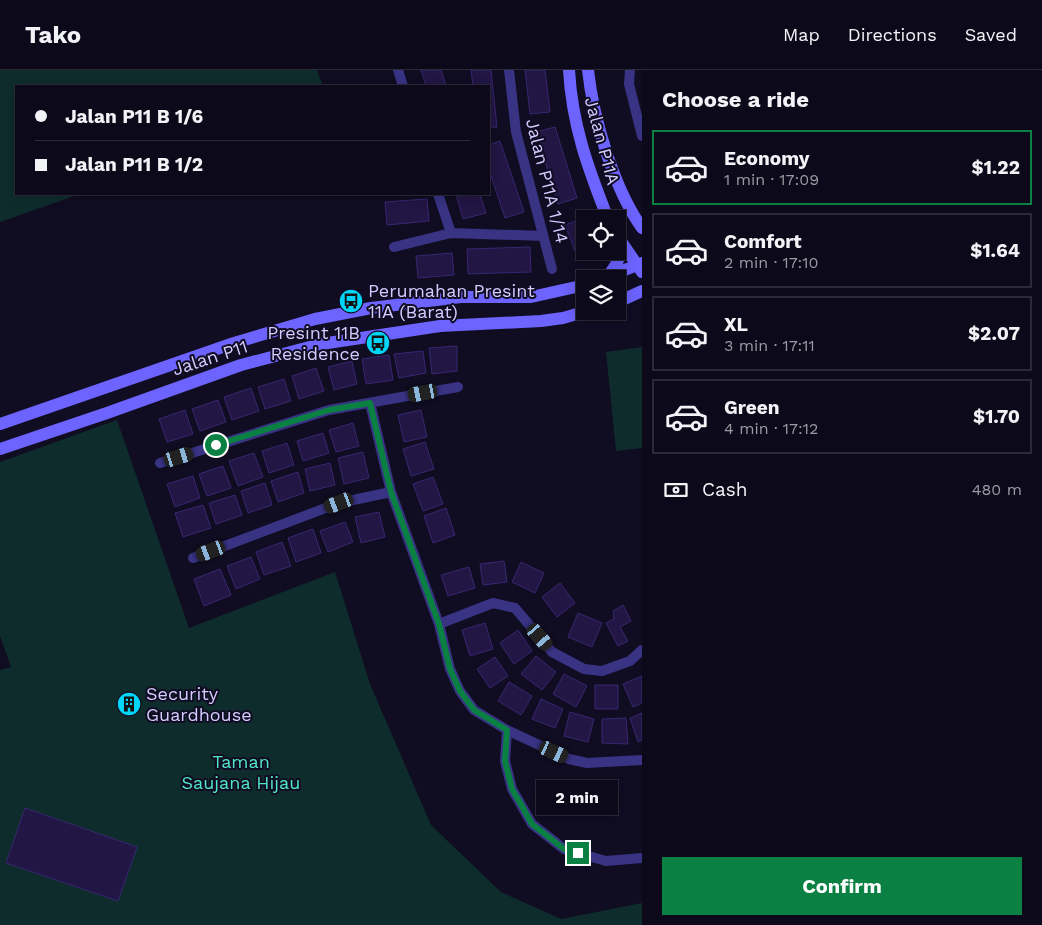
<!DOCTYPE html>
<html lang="en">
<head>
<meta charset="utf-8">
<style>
  body { margin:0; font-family:"Work Sans",sans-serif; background:#1a1727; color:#f1f3f6; height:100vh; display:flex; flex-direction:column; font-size:19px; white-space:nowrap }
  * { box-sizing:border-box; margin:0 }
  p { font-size:16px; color:#9a9aa2 }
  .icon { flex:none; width:28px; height:28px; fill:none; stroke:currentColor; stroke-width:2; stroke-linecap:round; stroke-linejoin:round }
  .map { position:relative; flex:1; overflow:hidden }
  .side { display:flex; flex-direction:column; background:#0c091a; width:400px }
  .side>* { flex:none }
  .hud { position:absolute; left:15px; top:15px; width:475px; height:110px; border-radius:0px; box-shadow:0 2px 12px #0003,0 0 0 1px #2c2a39; display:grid; align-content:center; height:110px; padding:0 20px; background:#0c091a }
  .fabs { position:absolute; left:576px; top:140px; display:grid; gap:10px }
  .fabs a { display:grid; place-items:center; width:50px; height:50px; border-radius:0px; background:#0c091a; box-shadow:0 2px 12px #0003,0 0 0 1px #2c2a39; font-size:25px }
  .end { position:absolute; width:22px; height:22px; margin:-11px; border:6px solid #0b8043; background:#fff; box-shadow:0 0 0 2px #fff }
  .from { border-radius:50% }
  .bubble { position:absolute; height:35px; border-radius:0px; background:#0c091a; box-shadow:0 2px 12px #0003,0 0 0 1px #2c2a39; font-size:16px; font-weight:700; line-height:35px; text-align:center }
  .car { position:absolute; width:15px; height:30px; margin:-15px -8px; border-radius:6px; box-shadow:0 0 4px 1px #0007; background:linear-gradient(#222 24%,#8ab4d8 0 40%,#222 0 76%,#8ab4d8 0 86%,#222 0) }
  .hud b { display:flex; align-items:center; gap:18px; height:48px; font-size:19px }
  .hud b+b { border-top:1px solid #2c2a39 }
  .hud i { width:12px; height:12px; background:#f1f3f6 }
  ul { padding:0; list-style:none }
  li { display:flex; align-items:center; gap:15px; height:75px; margin:0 10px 8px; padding:0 10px; border:2px solid #2c2a39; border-radius:0px }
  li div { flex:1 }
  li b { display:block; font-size:19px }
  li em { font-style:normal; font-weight:700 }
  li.current { border-color:#0b8043 }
  li>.icon { width:45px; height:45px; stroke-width:1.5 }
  h2 { padding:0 20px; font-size:22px; line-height:60px }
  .pay { display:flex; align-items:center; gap:12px; height:55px; padding:0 20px; font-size:19px }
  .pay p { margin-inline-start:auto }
  .primary-button { display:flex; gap:10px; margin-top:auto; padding:10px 20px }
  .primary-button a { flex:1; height:58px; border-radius:0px; background:#0b8043; color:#fff; font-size:20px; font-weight:700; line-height:58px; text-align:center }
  header { display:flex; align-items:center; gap:30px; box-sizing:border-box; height:70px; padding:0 25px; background:#0c091a; border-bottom:1px solid #2c2a39 }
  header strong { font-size:24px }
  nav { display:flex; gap:28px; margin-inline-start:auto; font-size:18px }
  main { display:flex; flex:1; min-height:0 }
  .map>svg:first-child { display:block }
  .green { fill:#0e2c2c }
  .building { fill:#211644; stroke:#382771 }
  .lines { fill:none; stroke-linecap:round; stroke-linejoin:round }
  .street { stroke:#393384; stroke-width:10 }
  .secondary { stroke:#6d63ff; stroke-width:12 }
  .route { stroke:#0b8043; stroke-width:6 }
  .labels { text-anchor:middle; stroke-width:4; stroke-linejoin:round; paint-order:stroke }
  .street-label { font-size:18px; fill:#d4ccff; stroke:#100c22 }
  .poi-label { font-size:18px; fill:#d4ccff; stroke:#100c22; text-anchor:start }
  .park-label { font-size:18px; fill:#50e7c7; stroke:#100c22 }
</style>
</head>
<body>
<header>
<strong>Tako</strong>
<nav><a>Map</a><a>Directions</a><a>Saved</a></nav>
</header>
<main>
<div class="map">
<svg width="642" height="855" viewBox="0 0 642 855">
  <rect width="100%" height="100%" fill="#100c22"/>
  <path class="green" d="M0 0H317L323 16H16V124H80L0 152Z
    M642 277V378L616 381 606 282Z
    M117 350 189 558 335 502 370 614 431 755 501 822 561 849 642 833V855H0V600L11 597 0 566V392Z"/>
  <path class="building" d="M421 0H441L446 16H426Z
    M471 0H491L497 57H489V16H473Z
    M525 0H545L550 42 530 44Z
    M555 57 577 128 558 134 536 62Z
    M500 71 524 142 505 148 489 100V75Z
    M456 124H480L486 143 463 149Z
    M427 129 429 151 387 155 385 132Z
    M581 149 585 159V181H593L594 183 578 189 565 155Z
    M530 177 531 202 468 204 467 179Z
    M452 183 454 205 418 208 416 186Z
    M457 276V301L432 304 429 278Z
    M423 281 426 303 399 308 394 284Z
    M389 285 393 310 366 314 362 289Z
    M352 291 357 314 334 320 328 297Z
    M316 298 324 321 299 329 292 306Z
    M284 309 291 331 265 339 258 317Z
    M251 318 259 341 232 350 224 327Z
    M218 330 226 352 200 361 192 339Z
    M185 340 193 364 167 372 159 349Z
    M421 340 427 367 404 372 398 345Z
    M353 353 359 376 336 382 329 360Z
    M323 363 329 383 303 391 297 371Z
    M425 372 434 399 411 406 403 379Z
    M287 373 294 395 269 403 262 381Z
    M363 382 369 408 344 414 338 388Z
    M254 383 263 407 238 416 229 391Z
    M330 393 335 415 310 421 305 399Z
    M223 396 231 418 207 426 199 404Z
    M298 402 304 423 278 432 271 411Z
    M193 406 200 428 175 437 167 414Z
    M433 407 443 434 423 441 413 414Z
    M265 413 272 435 248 443 241 421Z
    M235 425 242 445 216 454 209 433Z
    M203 435 211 458 183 467 175 443Z
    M446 438 455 465 433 473 424 446Z
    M379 442 385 467 361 473 355 447Z
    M345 452 353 472 328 482 320 461Z
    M313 459 321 483 296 492 288 468Z
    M282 472 291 496 264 505 256 482Z
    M251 487 260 509 236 519 227 496Z
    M504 491 507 512 483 515 480 494Z
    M521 492 544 503 535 523 512 512Z
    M469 497 475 518 448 526 441 505Z
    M220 499 231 525 204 536 194 509Z
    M560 513 575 533 557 547 542 527Z
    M623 535 631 551 620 557 628 571 618 576 606 553 614 549 613 541Z
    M578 543 602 553 592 577 568 567Z
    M485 553 493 579 470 586 462 560Z
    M518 560 532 581 514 594 500 573Z
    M536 586 556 602 542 620 521 604Z
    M495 587 508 606 490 618 477 599Z
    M564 604 587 616 576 637 553 624Z
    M642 606V633L633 637 623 614Z
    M509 612 532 626 521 645 498 631Z
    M595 615H618V639H595Z
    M131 628 133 637 127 639 124 630Z
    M541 629 563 639 555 658 532 649Z
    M570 642 594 649 588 672 564 666Z
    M642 643V670L638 672 630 648Z
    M626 648 628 674 602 673V649Z
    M25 738 137 777 118 831 6 793Z"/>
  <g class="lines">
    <path class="street" d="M398 0 403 16
      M509 0 516 62 552 199
      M630 0 629 14 642 66
      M438 124 451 163
      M394 177 451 163 543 166
      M370 333 391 422 439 554 450 599 460 621 474 640 507 660 569 689 587 693 642 690
      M160 393 329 340 458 317
      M193 488 339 433 391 422
      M439 554 493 533 515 538 552 582 584 599 602 601 630 591 642 580
      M507 660 505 691 512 719 532 754 564 779 606 791 642 788"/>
    <path class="secondary" d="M569 0C572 55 588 98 608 149
      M588 0C593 48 614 119 642 158
      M618 167 642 202
      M608 206C618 193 621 189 618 172
      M602 209 642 193
      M618 232 642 221
      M0 354 234 273 315 249 371 238 461 227H531L585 215
      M0 379 107 343 241 295 321 274 440 256 541 251 563 248 587 241"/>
  </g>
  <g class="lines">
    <path class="route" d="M216 375 329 340 370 333 391 422 439 554 450 599 460 621 474 640 507 660 505 691 512 719 519 731 532 754 564 779 578 783"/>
  </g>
  <defs>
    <g id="bus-disc" transform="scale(1.25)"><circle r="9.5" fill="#00d5f7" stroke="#100c22"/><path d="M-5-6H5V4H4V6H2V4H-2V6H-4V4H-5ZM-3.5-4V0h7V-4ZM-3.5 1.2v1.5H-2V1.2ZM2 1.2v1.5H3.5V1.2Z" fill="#111"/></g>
    <g id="building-disc" transform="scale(1.25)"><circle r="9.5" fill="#00d5f7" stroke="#100c22"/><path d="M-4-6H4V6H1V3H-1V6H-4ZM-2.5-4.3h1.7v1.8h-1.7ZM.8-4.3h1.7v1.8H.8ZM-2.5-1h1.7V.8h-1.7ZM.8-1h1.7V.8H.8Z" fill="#111"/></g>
  </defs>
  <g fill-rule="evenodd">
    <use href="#bus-disc" x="351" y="231"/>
    <use href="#bus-disc" x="378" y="273"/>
    <use href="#building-disc" x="129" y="634"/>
  </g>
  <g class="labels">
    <g class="street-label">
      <text transform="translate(602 71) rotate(75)" y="6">Jalan P11A</text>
      <text transform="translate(547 111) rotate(76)" y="6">Jalan P11A 1/14</text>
      <text transform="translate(210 288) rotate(-18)" y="6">Jalan P11</text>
    </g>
    <g class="poi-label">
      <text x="368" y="227">Perumahan Presint<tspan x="368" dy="21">11A (Barat)</tspan></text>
      <text x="360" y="269" text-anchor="end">Presint 11B<tspan x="360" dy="21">Residence</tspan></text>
      <text x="146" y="630">Security<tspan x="146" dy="21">Guardhouse</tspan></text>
    </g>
    <g class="park-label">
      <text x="241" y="698">Taman<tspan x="241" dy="21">Saujana Hijau</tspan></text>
    </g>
  </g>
</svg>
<div class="fabs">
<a><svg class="icon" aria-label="locate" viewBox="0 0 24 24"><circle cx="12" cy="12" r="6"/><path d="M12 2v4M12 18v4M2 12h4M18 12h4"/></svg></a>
<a><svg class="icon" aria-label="layers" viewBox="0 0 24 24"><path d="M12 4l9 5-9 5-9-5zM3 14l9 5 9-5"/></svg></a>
</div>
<i class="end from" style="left:216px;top:375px"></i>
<i class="end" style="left:578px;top:783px"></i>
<div class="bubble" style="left:536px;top:710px;width:82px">2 min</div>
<i class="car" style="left:423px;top:323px;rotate:259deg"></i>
<i class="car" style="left:179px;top:387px;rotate:73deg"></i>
<i class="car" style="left:339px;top:433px;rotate:249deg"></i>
<i class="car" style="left:211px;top:481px;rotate:249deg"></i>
<i class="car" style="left:540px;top:567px;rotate:139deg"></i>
<i class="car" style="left:554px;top:682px;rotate:115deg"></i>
<div class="hud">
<b><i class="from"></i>Jalan P11 B 1/6</b>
<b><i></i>Jalan P11 B 1/2</b>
</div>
</div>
<section class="side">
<h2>Choose a ride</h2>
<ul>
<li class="current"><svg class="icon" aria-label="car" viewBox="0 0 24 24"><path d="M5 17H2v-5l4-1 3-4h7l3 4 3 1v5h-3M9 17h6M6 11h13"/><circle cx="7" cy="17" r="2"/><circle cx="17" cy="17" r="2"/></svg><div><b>Economy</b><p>1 min · 17:09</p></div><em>$1.22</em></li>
<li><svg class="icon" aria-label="car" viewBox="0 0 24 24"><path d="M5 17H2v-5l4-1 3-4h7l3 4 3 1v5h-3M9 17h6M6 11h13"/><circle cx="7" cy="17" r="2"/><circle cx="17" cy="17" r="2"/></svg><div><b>Comfort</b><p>2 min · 17:10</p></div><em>$1.64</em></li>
<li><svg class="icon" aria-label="car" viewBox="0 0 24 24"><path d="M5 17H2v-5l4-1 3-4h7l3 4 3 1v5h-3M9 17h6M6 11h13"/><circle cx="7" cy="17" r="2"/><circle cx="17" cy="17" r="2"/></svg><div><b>XL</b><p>3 min · 17:11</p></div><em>$2.07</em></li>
<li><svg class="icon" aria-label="car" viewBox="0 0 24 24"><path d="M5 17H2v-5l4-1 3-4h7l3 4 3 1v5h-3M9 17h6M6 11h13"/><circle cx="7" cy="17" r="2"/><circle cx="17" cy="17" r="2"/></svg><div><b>Green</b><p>4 min · 17:12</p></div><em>$1.70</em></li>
</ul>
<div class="pay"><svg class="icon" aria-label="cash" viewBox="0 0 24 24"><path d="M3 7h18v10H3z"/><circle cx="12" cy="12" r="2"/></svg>Cash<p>480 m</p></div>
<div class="primary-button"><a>Confirm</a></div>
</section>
</main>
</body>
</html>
